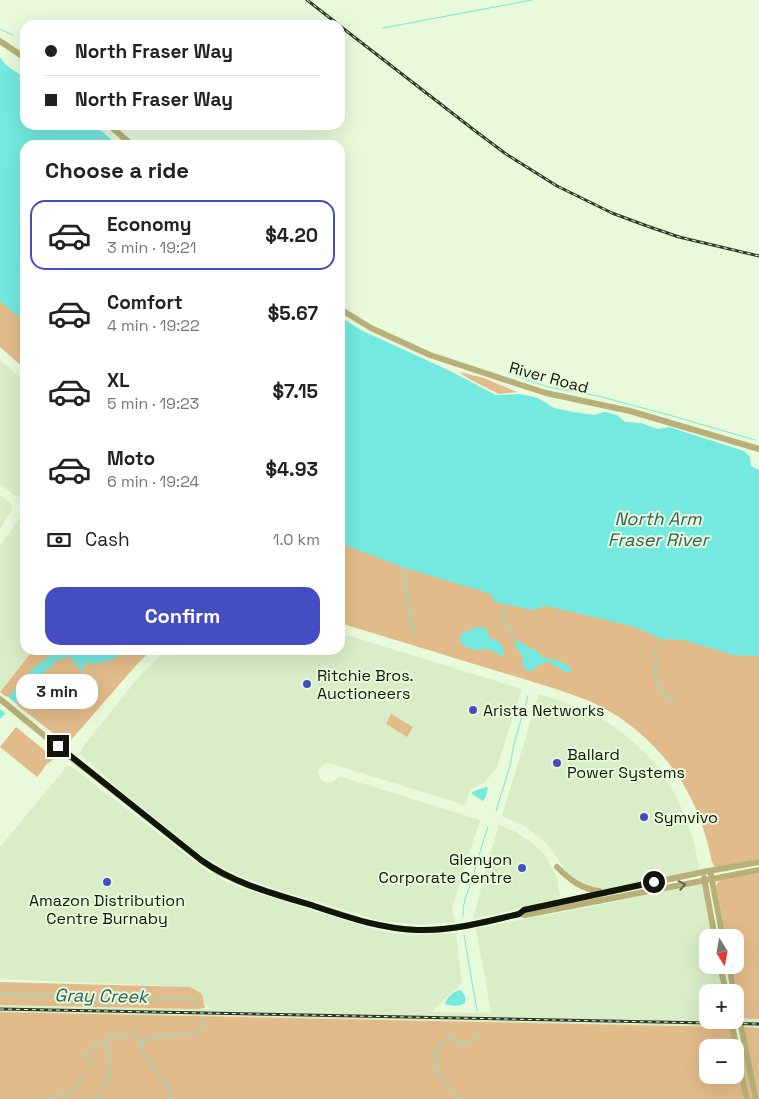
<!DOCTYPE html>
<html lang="en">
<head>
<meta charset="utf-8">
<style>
  body { margin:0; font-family:"Space Grotesk",sans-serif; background:#f2f2f2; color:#222; height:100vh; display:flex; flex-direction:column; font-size:19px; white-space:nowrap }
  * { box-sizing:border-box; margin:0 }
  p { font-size:16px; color:#767676 }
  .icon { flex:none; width:28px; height:28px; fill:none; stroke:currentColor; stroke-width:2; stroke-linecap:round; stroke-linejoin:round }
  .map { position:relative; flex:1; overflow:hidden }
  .details { position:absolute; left:20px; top:140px; width:325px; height:515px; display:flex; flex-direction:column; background:#fff; border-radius:15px; box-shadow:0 5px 20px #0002 }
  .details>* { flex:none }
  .hud { position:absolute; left:20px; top:20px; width:325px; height:110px; border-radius:15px; box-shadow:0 5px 20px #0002; display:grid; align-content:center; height:110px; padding:0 25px; background:#fff }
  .needle { width:32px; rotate:169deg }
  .fabs { position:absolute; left:699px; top:929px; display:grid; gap:10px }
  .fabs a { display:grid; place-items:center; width:45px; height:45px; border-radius:10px; background:#fff; box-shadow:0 5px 20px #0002; font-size:25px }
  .end { position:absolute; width:22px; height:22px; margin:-11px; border:6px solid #11160b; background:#fff; box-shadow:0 0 0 2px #fff }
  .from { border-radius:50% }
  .bubble { position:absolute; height:35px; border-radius:15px; background:#fff; box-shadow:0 5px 20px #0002; font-size:16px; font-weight:600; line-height:35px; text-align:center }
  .hud b { display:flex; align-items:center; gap:18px; height:48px; font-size:19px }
  .hud b+b { border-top:1px solid #e0e0e0 }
  .hud i { width:12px; height:12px; background:#222 }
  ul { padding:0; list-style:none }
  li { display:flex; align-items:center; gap:15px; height:70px; margin:0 10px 8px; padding:0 15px; border:2px solid transparent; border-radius:15px }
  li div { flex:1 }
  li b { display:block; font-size:19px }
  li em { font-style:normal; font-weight:600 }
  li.on { border-color:#454dc2 }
  li>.icon { width:45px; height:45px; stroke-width:1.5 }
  h2 { padding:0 25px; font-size:22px; line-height:60px }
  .pay { display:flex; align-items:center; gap:12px; height:55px; padding:0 25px; font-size:19px }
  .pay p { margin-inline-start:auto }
  .button { display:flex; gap:10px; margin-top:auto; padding:10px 25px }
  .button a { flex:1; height:58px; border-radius:15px; background:#454dc2; color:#fff; font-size:20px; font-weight:600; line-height:58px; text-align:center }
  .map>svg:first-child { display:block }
  .built { fill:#d9eec7 }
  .green { fill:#e2bb8a }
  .water { fill:#73e9df }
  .pier { fill:#e8fada }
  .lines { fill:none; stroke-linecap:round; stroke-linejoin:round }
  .stream { stroke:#73e9df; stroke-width:1 }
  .minor { stroke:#b8b078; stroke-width:6 }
  .rail-casing { stroke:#31382a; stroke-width:3 }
  .rail { stroke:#e8fada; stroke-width:1; stroke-dasharray:4; stroke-linecap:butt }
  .oneway { stroke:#646342 }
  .route { stroke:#11160b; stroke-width:6 }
  .poi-dot { fill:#454dc2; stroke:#e8fada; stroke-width:2 }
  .labels { text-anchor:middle; stroke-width:4; stroke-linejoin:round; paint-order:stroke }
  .street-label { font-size:16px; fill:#11160b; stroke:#e8fada }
  .poi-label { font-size:16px; fill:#11160b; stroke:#e8fada; text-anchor:start }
  .water-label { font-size:18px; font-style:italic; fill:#2f615d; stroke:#e8fada }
</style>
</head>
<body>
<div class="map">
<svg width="759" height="1099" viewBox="0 0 759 1099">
  <rect width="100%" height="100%" fill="#e8fada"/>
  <path class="built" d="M0 360 25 382V492L23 496 19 497 14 495 0 484Z
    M0 495 11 504 12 508 11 511 0 529Z
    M25 510V650H33L0 691V546Z
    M340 633 522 689 497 767 485 782 471 789 465 805 332 764H325L319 769 318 773 320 778 326 783 333 782 339 777H342L480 820 452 908 455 922 419 925 389 922 374 919 272 888 239 876 222 868 200 854 125 794 81 755 80 753 82 748 137 679 154 662 168 650H340Z
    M539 694 561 701 591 713 613 726 625 735 644 752 655 763 674 792 686 818 694 844 699 866 698 870 610 889 599 890 579 883 565 870 556 856 544 841 525 826 502 816Z
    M67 766H71L207 871 223 880 238 887 373 929 400 934 418 935 456 933 462 983 431 1012 491 1013 476 928 574 910 696 885H701L703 888 713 937 708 938V965H718L724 992H708V1020H729L730 1027 0 1012V1005L210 1009 190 987 0 979V847Z
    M499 825 516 832 523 837 531 842 543 853 554 871 557 879 560 896 559 898 556 900 473 919 488 861Z
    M742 1018H759V1028L744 1027Z"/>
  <path class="green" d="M0 293 25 314V369L0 347Z
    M459 372 484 378 517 392 499 394 469 379Z
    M340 531 507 594 759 647V859L718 867 714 866 712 862C708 843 703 825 695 807 676 763 639 725 596 704 583 698 570 694 556 689L340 623Z
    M33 650H152L139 662 71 740 66 742 62 740 0 692Z
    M391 714 413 727 407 737 386 724Z
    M16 727 54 758C52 761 49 762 46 765 43 769 41 773 37 777L0 747Z
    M759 873V1019L742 1018 732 965H735V938L726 937 716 886 718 882 721 880Z
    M0 982 190 987 202 994 205 1008 197 1009 0 1005Z
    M0 1012 730 1027 734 1047 708 1048V1075H735V1051L745 1099H0Z
    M744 1027 759 1028V1099Z
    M739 1043H742L754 1099H750Z"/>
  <path class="water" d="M0 56 25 74V125H94L118 145H25V323L0 301Z
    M340 317 363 331 448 370 496 395 520 394 538 398 554 408 573 412 594 415 604 412 617 415 625 422 641 423 658 429 669 427 744 451 750 457 751 466 759 470V656L733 655 684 640 661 639 635 627 547 606 532 610 495 602 491 594 402 567 340 543Z
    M477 627 486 628 490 638C500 642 505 645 504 657L489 649 475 650 466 647 459 641 461 634Z
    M516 641 523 643 529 648 534 649 543 657 562 662 569 666 572 672H565L549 662 540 664 530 672 523 667 522 655 515 646Z
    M113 650H127C118 659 105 662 93 664L90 663H85L83 671 75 664 72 658 67 657 58 660 42 674 32 679 19 697 17 702 0 719V708L24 678 35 667 51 655 68 652 98 655 106 654Z
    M486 787 488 788 486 796 483 801 472 794V792Z
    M460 990C465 993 466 997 465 1003 459 1007 452 1006 445 1004 447 997 453 992 460 990Z"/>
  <path class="pier" d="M0 53 25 72V78L6 65 0 57Z
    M7 696 18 705 7 715 0 709V704Z"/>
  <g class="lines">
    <path class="stream" d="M383 28 532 0
      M0 29 13 35
      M516 376 548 387 598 396 669 415 755 440
      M401 566 405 582 414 636
      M505 602 503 619 514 639 517 641
      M658 643 661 639
      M654 652 657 662 655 669 657 684 664 697H671L678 699
      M81 668V674
      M81 679 82 684 87 692
      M496 811 510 766 514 744 528 696
      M463 916C462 901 470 888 474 873 479 858 482 842 488 827
      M464 935 477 1011
      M0 994 73 995 144 999 166 998 197 1000 199 1004
      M142 1042 153 1037 195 1033 201 1031 204 1028 203 1020
      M141 1043 140 1049C146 1054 147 1059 152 1065 160 1078 169 1083 172 1099
      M91 1068 90 1064 84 1056V1054L94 1044 106 1042 109 1035 120 1038 129 1034 134 1033 136 1034 142 1042
      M103 1087 108 1083C109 1073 107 1062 110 1052L106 1042
      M48 1099C56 1091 67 1096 75 1089 81 1085 82 1077 88 1073
      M99 1099 100 1091
      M459 1099C453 1091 446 1085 440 1077 438 1073 437 1069 436 1065 433 1053 439 1044 449 1038L464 1043 472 1041 476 1037 477 1031"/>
    <path class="minor" d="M0 41 25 58
      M109 125 132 145
      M340 309 371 328 430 355 521 385 546 393 630 411 759 449
      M0 699 69 756 201 860 218 872 247 885 369 923C390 927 410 931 431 930 460 929 491 920 519 914L525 915 759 870
      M557 867C569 879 581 889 599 891
      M711 875 723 938
      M704 878 715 938
      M519 914 524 910 703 872 759 862
      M720 965 726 992
      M729 965 734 992
      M735 997 756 1099
      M731 1020 747 1099"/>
    <g class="rail-casing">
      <path id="rail" d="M307 0 339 25
        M340 26 474 130 506 154 557 186 612 213 647 226 679 237 759 256
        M0 1009 759 1024"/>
    </g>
    <use href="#rail" class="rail"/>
  </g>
  <defs><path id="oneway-chevron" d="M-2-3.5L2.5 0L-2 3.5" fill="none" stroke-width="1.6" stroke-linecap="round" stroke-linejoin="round" transform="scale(1.25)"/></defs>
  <use class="oneway" href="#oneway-chevron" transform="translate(682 885) rotate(-11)"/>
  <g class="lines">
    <path class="route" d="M58 746 201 860C235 884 274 894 314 906 347 917 382 929 417 930 452 931 486 922 519 914L524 910 654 882"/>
  </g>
  <g class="poi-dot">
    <circle cx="307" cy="684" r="5"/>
    <circle cx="473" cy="710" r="5"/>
    <circle cx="557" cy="763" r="5"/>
    <circle cx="644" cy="817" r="5"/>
    <circle cx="522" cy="868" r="5"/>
    <circle cx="107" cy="882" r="5"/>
  </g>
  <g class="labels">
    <g class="street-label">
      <text transform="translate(549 377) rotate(15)" y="6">River Road</text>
    </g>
    <g class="poi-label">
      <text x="317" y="681">Ritchie Bros.<tspan x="317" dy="18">Auctioneers</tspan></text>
      <text x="483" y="716">Arista Networks</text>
      <text x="567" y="760">Ballard<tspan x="567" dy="18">Power Systems</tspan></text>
      <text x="654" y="823">Symvivo</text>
      <text x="512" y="865" text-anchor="end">Glenyon<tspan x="512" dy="18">Corporate Centre</tspan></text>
      <text x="107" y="906" text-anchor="middle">Amazon Distribution<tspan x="107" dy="18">Centre Burnaby</tspan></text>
    </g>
    <g class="water-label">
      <text x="658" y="525">North Arm<tspan x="658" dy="21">Fraser River</tspan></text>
      <text transform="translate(101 996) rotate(1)" y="6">Gray Creek</text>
    </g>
  </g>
</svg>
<div class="fabs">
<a><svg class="needle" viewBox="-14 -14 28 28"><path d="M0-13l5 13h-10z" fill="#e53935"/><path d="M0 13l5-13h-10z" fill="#767676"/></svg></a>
<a>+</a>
<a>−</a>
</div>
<i class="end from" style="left:654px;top:882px"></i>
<i class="end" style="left:58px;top:746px"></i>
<div class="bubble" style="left:16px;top:674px;width:82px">3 min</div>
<div class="hud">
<b><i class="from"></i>North Fraser Way</b>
<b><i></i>North Fraser Way</b>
</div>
<section class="details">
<h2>Choose a ride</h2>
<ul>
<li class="on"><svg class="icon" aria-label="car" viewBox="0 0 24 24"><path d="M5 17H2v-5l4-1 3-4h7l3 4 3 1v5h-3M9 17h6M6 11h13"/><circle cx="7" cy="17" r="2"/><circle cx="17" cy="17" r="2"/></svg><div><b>Economy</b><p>3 min · 19:21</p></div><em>$4.20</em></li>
<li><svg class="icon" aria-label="car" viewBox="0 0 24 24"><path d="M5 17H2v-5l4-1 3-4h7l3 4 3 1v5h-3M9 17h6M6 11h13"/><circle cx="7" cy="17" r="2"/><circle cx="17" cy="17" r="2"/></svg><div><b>Comfort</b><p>4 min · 19:22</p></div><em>$5.67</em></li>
<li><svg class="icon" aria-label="car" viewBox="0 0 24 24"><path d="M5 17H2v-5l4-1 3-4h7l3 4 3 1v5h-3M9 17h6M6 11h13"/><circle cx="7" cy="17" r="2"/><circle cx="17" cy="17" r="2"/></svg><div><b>XL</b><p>5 min · 19:23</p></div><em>$7.15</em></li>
<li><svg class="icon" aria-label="car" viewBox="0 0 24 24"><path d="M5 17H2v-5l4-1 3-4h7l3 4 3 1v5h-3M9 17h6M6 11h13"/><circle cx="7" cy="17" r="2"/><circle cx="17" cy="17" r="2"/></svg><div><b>Moto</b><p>6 min · 19:24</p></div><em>$4.93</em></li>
</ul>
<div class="pay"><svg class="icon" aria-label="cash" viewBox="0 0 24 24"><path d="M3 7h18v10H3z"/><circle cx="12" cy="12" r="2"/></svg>Cash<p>1.0 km</p></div>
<div class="button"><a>Confirm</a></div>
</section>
</div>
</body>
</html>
